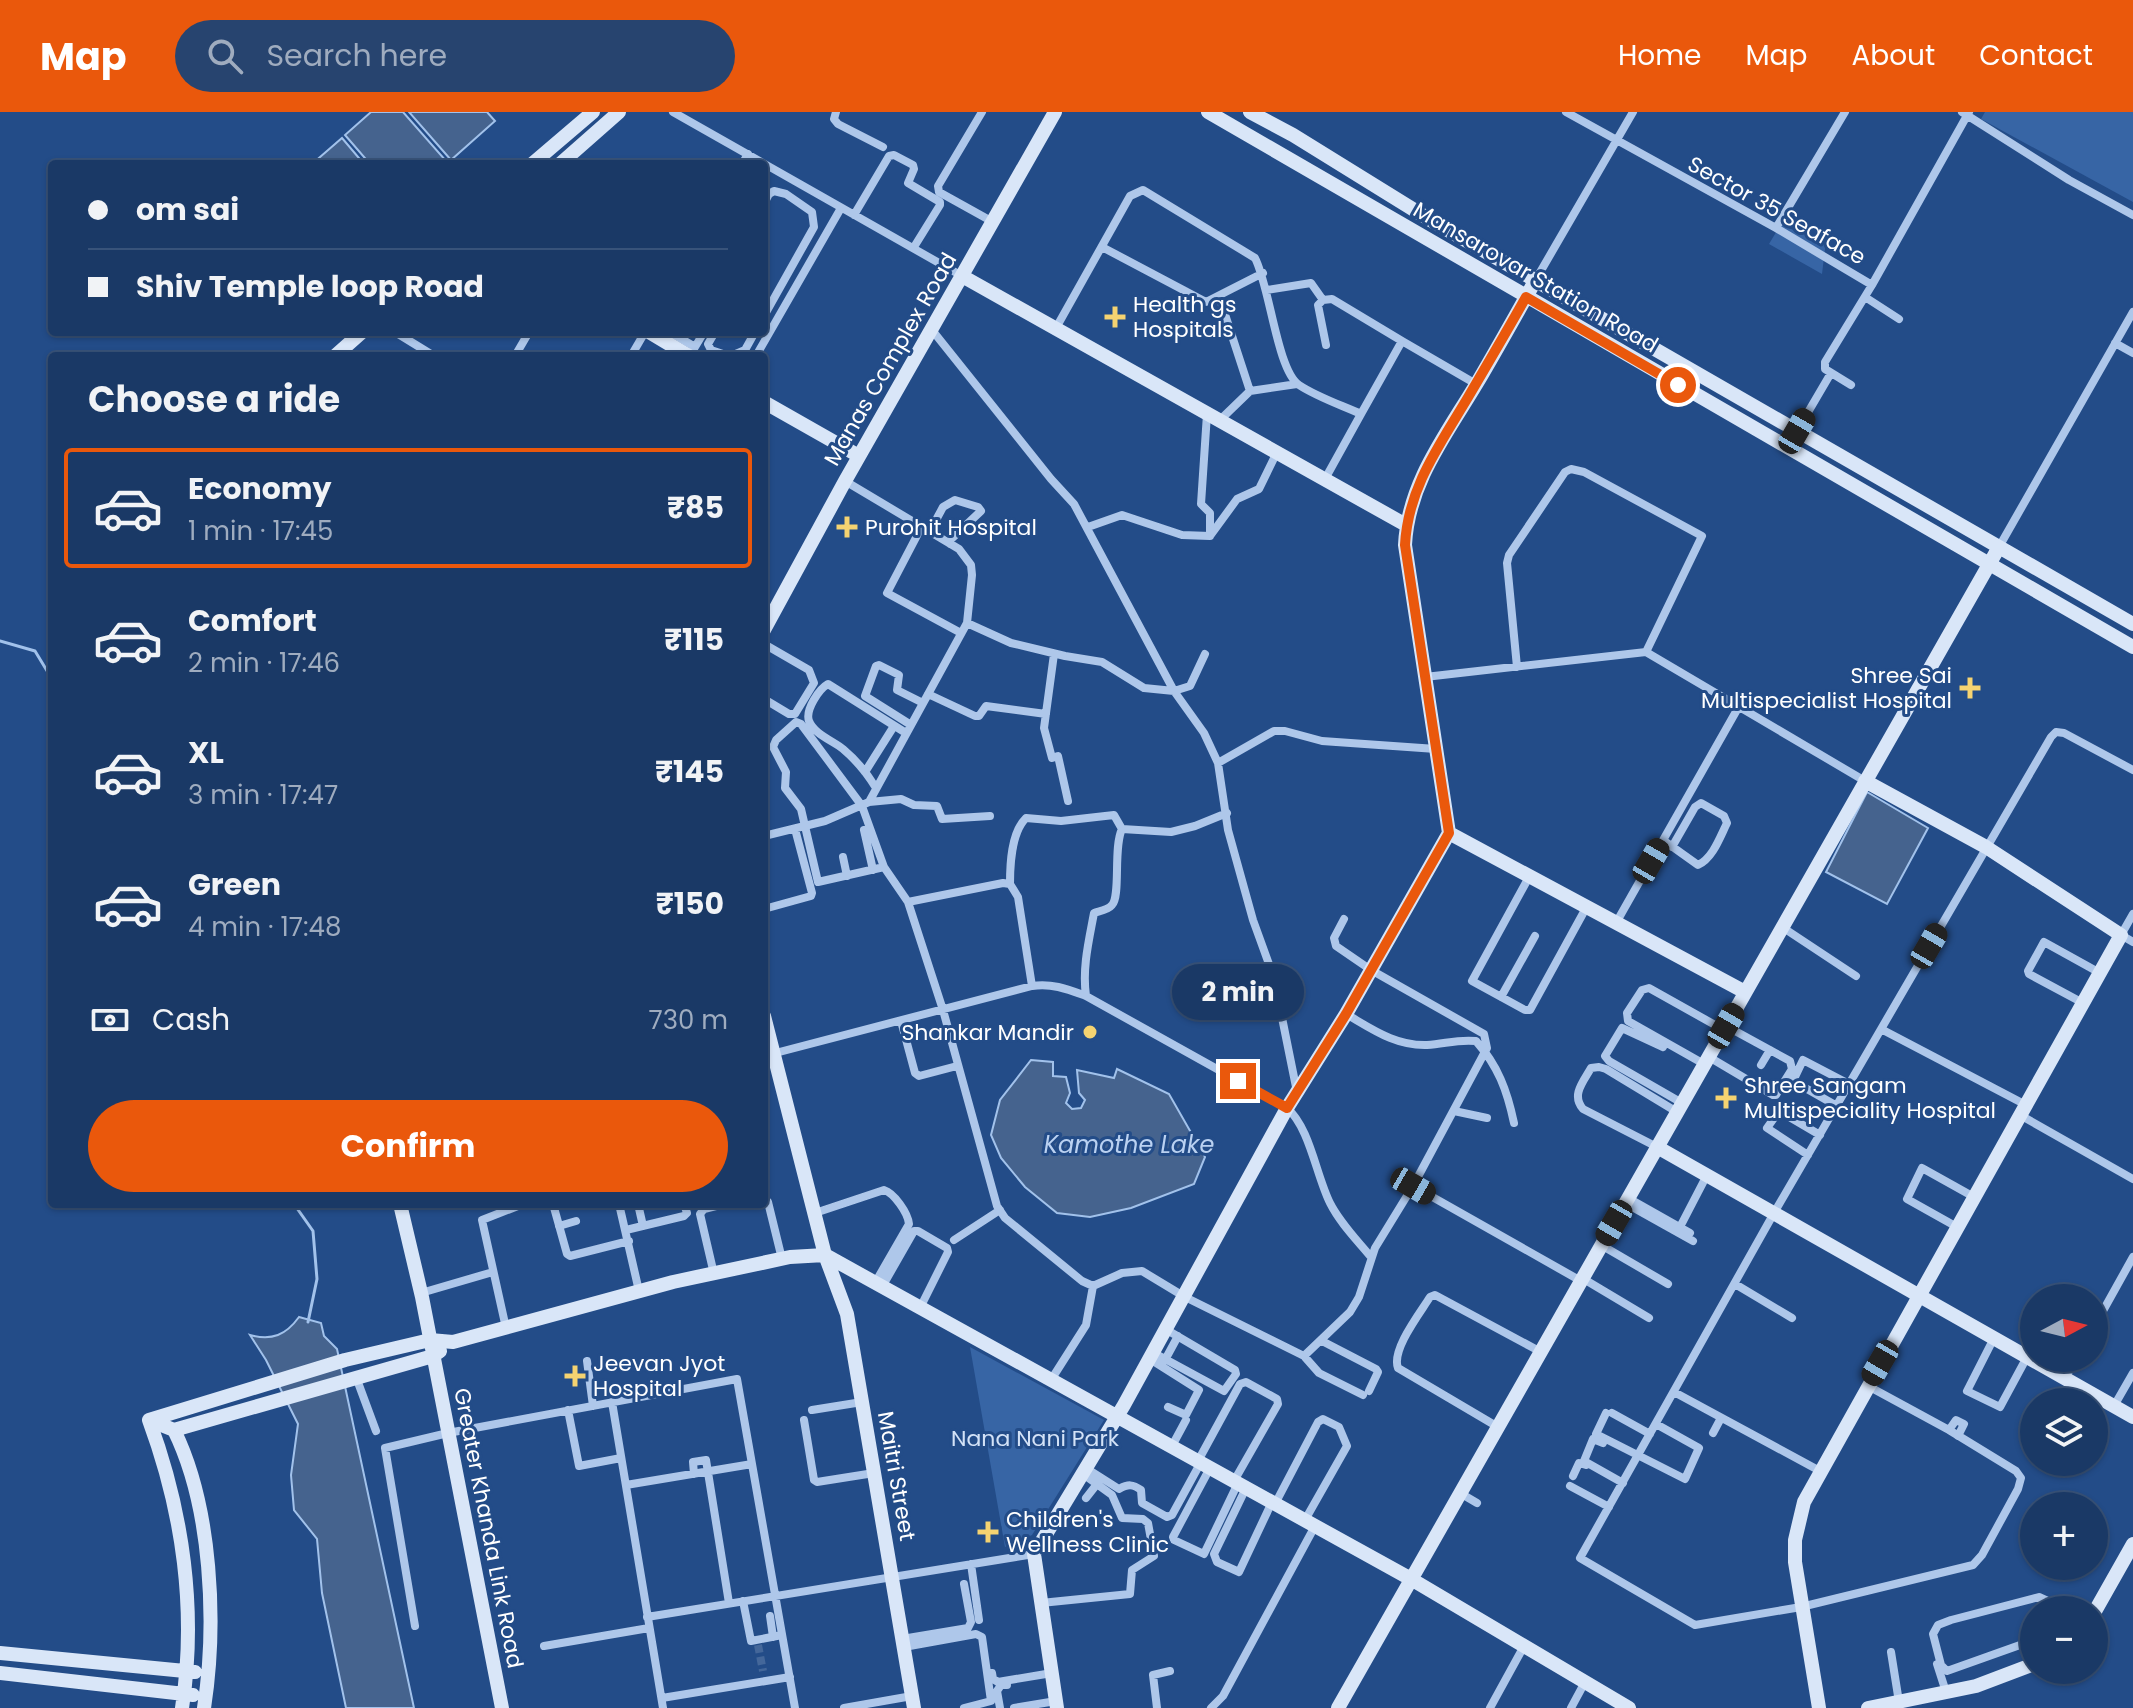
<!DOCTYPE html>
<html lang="en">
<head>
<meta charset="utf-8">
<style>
  body { margin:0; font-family:Poppins,sans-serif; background:#27446f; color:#f1f3f6; height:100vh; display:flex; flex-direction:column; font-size:30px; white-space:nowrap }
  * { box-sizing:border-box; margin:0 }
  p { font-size:26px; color:#9facbf }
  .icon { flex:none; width:44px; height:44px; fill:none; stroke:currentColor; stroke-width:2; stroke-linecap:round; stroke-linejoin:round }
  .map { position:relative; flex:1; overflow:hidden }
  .details { position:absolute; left:48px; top:240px; width:720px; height:856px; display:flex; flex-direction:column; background:#1a3966; border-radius:8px; box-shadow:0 2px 6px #0004,0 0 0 2px #38537a }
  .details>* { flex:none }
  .hud { position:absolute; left:48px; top:48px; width:720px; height:176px; border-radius:8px; box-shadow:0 2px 6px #0004,0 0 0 2px #38537a; display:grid; align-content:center; height:176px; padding:0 40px; background:#1a3966 }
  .needle { width:52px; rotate:83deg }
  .controls { position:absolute; left:2020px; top:1172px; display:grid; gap:16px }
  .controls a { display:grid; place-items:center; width:88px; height:88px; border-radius:50%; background:#1a3966; box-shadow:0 2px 6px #0004,0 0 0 2px #38537a; font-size:40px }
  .end { position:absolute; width:36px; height:36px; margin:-18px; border:10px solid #ea580c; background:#fff; box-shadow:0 0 0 4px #fff }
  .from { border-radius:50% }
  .bubble { position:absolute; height:56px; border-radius:28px; background:#1a3966; box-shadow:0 2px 6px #0004,0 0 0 2px #38537a; font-size:26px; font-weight:700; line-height:56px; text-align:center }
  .car { position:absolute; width:24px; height:48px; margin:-24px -12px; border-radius:10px; box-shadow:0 0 6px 2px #0007; background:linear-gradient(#222 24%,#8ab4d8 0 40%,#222 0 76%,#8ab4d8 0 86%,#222 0) }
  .hud b { display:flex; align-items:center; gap:28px; height:76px; font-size:30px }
  .hud b+b { border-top:2px solid #38537a }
  .hud i { width:20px; height:20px; background:#f1f3f6 }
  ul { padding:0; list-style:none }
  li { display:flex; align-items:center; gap:24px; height:120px; margin:0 16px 12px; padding:0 24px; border:4px solid transparent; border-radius:8px }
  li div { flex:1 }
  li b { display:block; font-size:30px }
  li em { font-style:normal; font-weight:700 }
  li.active { border-color:#ea580c }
  li>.icon { width:72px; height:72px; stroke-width:1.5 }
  h2 { padding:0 40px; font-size:36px; line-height:96px }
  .pay { display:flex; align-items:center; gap:20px; height:88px; padding:0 40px; font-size:30px }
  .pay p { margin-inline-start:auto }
  .cta { display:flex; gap:16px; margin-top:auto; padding:16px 40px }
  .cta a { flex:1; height:92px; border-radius:48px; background:#ea580c; color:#fff; font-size:32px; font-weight:700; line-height:92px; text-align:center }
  header { display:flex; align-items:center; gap:48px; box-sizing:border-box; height:112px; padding:0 40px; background:#ea580c; color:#fff }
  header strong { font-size:38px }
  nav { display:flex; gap:44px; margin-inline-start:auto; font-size:28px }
  .search { width:560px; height:72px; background:#27446f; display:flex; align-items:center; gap:20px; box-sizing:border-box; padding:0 28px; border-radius:44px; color:#9facbf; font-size:30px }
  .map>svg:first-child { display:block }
  .green { fill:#3765a5 }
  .water { fill:#45638e; stroke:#a2c2eb; stroke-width:2 }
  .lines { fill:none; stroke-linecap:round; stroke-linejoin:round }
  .stream { stroke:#a2c2eb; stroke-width:3 }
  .street-tunnel { stroke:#44679a; stroke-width:8; stroke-dasharray:8 4; stroke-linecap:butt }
  .street { stroke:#aec7ea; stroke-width:8 }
  .secondary { stroke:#d9e6f8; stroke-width:14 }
  .route { stroke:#ea580c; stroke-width:10 }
  .poi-dot { fill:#f5d371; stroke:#234c88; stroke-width:3 }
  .labels { text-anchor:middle; stroke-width:6; stroke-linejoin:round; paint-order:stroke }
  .street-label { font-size:22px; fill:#fff; stroke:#234c88 }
  .poi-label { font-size:22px; fill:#fff; stroke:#234c88; text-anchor:start }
  .park-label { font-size:22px; fill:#d3e2f7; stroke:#234c88 }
  .water-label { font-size:24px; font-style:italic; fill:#bad1f1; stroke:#234c88 }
</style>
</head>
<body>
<header>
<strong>Map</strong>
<div class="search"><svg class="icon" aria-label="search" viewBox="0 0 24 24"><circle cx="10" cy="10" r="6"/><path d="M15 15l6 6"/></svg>Search here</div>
<nav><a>Home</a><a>Map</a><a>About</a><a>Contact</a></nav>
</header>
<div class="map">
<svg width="2133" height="1596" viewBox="0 0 2133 1596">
  <rect width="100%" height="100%" fill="#234c88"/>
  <path class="green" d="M1985 0H2133V90L1981 7Z
    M1784 107 1788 116 1826 129 1822 162 1769 132Z
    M970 1235 1104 1308 1032 1423 1005 1435Z"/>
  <path class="water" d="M371 0H403L447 50 370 52 345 23Z
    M409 0H487L495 9 451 48Z
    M342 26 364 52H312Z
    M1867 680 1928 716 1887 792 1826 760Z
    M1031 948 1053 950V964L1066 965 1070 981 1066 991 1072 997 1081 996 1085 988 1079 981 1077 958 1114 966 1117 957 1169 982 1205 1045 1194 1072 1131 1096 1090 1105 1057 1101 1025 1075 1001 1046 991 1023 1000 988Z
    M299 1205 321 1211 324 1224 337 1237 414 1596H346L322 1481 317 1427 294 1398 291 1363 298 1312 266 1248 250 1223C272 1229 286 1223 299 1205Z"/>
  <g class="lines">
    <path class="stream" d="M0 529 35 539 52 567
      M294 1092 313 1119 317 1167 308 1210"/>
    <path class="street-tunnel" d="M758 1533 763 1559"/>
    <path class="street" d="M673 0 962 164
      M836 0 834 7 838 12 883 35
      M982 0 938 74 939 80 993 110
      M1566 0 1776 116 1872 173
      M1962 0 2069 68 2133 103
      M742 52 748 42
      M764 92 769 82 774 79 786 82 812 100 814 115 764 204
      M854 103 889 44 894 43 913 53 914 57 908 71 940 90V93L914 135
      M1776 116 1845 0
      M1102 135 1206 190 1263 161
      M1535 169 1633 0
      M1267 178 1311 171 1323 188
      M1219 184 1250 279 1220 308
      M1865 185 1899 207
      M1056 216 1130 84 1143 78 1255 146C1270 175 1277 258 1299 273 1317 285 1341 293 1361 302L1402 229 1476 272
      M932 218 1051 367 1074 392 1174 579 1190 574 1205 542
      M395 220 434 244
      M670 220 695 235
      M715 220 708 232 711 238 729 244
      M2115 231 2133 241
      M1326 233 1318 193 1323 188 1332 187 1402 229
      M692 240 704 220
      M515 244 529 220
      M631 244 645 220
      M731 244 745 238 755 220
      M756 244 841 96
      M1851 273 1825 257V250L1872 173 1969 0
      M1250 279 1297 272
      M1207 302 1201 392 1210 401V424
      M1797 319 1831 261
      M1325 367 1361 302
      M922 414 887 481 961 521
      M1088 415 1122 403 1182 423 1210 424 1237 387 1259 377 1277 340
      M930 419 943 395 955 388 978 395 981 399 948 430 950 432
      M1999 435 2133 200
      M967 511 1011 531 1065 544 1102 550 1144 576 1174 579 1204 621 1218 651 1228 718 1253 808 1274 866 1297 980
      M764 532 809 558 814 571 795 602H789L764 587
      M1054 542 1044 616 1052 646 1058 644 1068 689
      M1517 555 1507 451 1509 443 1565 360 1571 357 1584 360 1702 424 1646 540
      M1425 565 1646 540 1865 669
      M928 582 975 604H979L986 594 1046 602
      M911 613 865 584 876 554 879 553 899 563 897 578 923 591
      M1218 651 1274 619H1285L1322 629 1436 637
      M865 660 894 614
      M876 676C867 661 856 648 843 637 833 629 814 622 809 609 805 598 819 577 828 572L906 621
      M869 690 901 687 914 693 937 694 942 707 990 704
      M864 718 873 758
      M764 724 825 709 869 690 967 511 972 463 971 453 959 437 845 369
      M1663 728 1698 753C1713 746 1720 725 1727 711L1724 704 1701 691 1695 695 1672 735
      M843 745 847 764
      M884 755 818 770 801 697 785 676 786 660 773 635 776 628 796 610 801 612 862 694 884 755 908 790 943 898 997 1094 1005 1106 1082 1169 1093 1174 1122 1161 1142 1159 1185 1185 1304 1244 1350 1200 1359 1185 1375 1136 1413 1074 1487 936 1484 922 1371 858 1336 834 1334 826 1344 807
      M1529 765 1472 869 1525 898H1530L1586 796
      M1010 772C1010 752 1011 721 1026 706L1061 709 1114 703 1122 717
      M908 790 1003 771 1010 772 1018 785 1032 874
      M764 797 811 784 812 781 795 717
      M2133 802 2121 823 2133 830
      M1616 811 1738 596
      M1782 815 1856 864
      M1086 884C1082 856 1089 828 1094 801 1100 799 1108 798 1112 793 1121 784 1113 735 1122 717L1171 720 1195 714 1227 701
      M1501 885 1535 824
      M2083 891 2029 862 2028 859 2044 830 2100 861
      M1346 902C1372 917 1395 934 1427 933 1445 932 1457 927 1476 929 1498 954 1507 978 1514 1011
      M901 909 915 961 919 964 957 954
      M1881 917 2026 993
      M1663 935 1622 916 1605 944 1609 949 1682 991
      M764 944 1032 874C1052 871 1067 877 1086 884L1287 996C1310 1016 1316 1063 1330 1091 1340 1111 1357 1128 1371 1145
      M1709 945 1773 983H1776L1792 957 1790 949 1726 914
      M1704 952 1628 909 1627 901 1642 878 1649 876 1724 918
      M1761 953 1770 938
      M1837 994 1793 969 1803 948 1849 972
      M1454 999 1487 1006
      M2020 1003 2133 1067
      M1657 1035 1583 997C1571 983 1583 970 1591 956L1599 955 1606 957 1677 1000
      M1808 1043 1767 1016 1779 999 1820 1023
      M1413 1074 1581 1169
      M1628 1086 1690 1121
      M768 1090 782 1147
      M1625 1091 1693 1129
      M553 1092 567 1142 570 1144 629 1129
      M619 1092 639 1179
      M638 1092 643 1114
      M815 1101 884 1078C894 1081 908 1101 909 1112L875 1171
      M559 1114 576 1109
      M1680 1115 1707 1063
      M1957 1115 1907 1087 1922 1056 1974 1085
      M626 1118 684 1104 687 1101 684 1092
      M954 1128 1000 1098
      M1601 1133 1668 1172
      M714 1162 700 1102 704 1097 724 1092
      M1582 1166 1649 1206
      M1735 1172 1792 1206
      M882 1175 914 1119H918L947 1136 948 1140 920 1196
      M421 1181 493 1160
      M2094 1215 2133 1145
      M506 1216 482 1108 523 1092
      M1994 1226 1967 1279 2000 1295 2027 1245
      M1322 1229 1376 1257 1378 1260 1369 1279
      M1154 1241 1224 1279 1236 1262 1235 1258 1167 1218
      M1304 1244 1319 1261 1363 1283
      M1150 1247 1199 1278 1186 1303 1168 1295
      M1165 1248 1178 1224
      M587 1249 593 1294
      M356 1265 376 1319
      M2065 1266 2077 1246
      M1051 1268 1086 1213 1093 1174
      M1868 1274 1949 1318 2016 1359 2021 1366 2018 1377 1982 1443 1973 1453 1801 1495 1695 1513 1580 1446 1774 1101 2051 625 2056 620 2064 621 2133 658
      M1674 1280 1820 1359
      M612 1290 663 1596
      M2114 1294 2133 1261
      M568 1298 579 1354 621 1346
      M812 1298 862 1290
      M1606 1301 1596 1322 1685 1367 1699 1336 1656 1312
      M1612 1301 1650 1322
      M804 1308 814 1368 817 1370 874 1361
      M1498 1315 1398 1256C1391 1238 1420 1201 1430 1185L1435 1183 1541 1240
      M1949 1318 1956 1308 1964 1312 1958 1324
      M1713 1321 1721 1306
      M1603 1331 1593 1327 1584 1349 1623 1371
      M1172 1334 1186 1308
      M1198 1349 1240 1272 1246 1270 1277 1287 1278 1292 1234 1369
      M1086 1356 1119 1377C1128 1372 1133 1372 1141 1378L1142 1391 1167 1405 1172 1403 1201 1350
      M1210 1356 1173 1425 1174 1428 1204 1442 1238 1371
      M694 1362 693 1350 706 1348 729 1491
      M1573 1364 1579 1351 1586 1353
      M626 1373 752 1352
      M1570 1374 1609 1395
      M1246 1376 1214 1442 1217 1450 1239 1460 1272 1390
      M1460 1381 1477 1391
      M1086 1386 1097 1372
      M1275 1392 1318 1310 1323 1307 1339 1315 1347 1334 1305 1408
      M971 1452 979 1508
      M743 1489 751 1529 782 1523
      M1041 1491 1130 1482 1132 1458 1154 1444 1148 1411 1143 1407 1122 1406 1112 1383 1083 1362
      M770 1504 773 1525
      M647 1505 1034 1442
      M415 1514 385 1336 448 1321 737 1267 795 1596
      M902 1527 968 1516 971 1510 964 1472
      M2034 1528 1947 1559 1941 1553 1933 1522 1938 1513 1951 1508 2039 1485 2050 1490 2056 1498
      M544 1534 649 1516
      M904 1535 976 1522 982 1525 991 1589 964 1596
      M1891 1540 1899 1590
      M1937 1552 1946 1580
      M992 1561 993 1567 998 1570 1052 1561
      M662 1586 790 1565
      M844 1596 912 1584
      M1000 1596 997 1579 1001 1573H1007
      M1014 1596 1056 1589
      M1157 1596 1153 1563 1170 1559
      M1211 1596 1223 1584 1315 1414
      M1490 1596 1524 1534
      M1571 1596 1585 1570"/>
    <path class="secondary" d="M1208 0 2133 535
      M1250 0 1293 23 1432 109 2133 512
      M532 52 593 0
      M560 52 619 0
      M962 164 1406 413
      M649 220 689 244
      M335 244 362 220
      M764 290 859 344
      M764 518 845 369 1055 0
      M1449 721 1745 880
      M764 904 825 1143 847 1202 914 1596
      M1657 1035 2133 1305
      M400 1092 422 1185 502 1596
      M149 1308 345 1248 430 1228 453 1230 673 1170 790 1145 825 1143 1411 1467 1629 1596
      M149 1308 174 1318 433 1244 440 1239
      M149 1308C183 1400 197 1499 182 1596
      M174 1318C212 1395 217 1512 204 1596
      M2094 1501 2133 1432
      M0 1541 195 1560
      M0 1561 193 1583
      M1057 1596 1034 1442 1124 1293 1287 996 1346 902 1449 721 1405 433C1408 371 1446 323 1477 271 1497 237 1516 203 1535 169
      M1338 1596 1999 435
      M1819 1596 1795 1450V1428L1804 1390 2121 823 1986 735 1865 669
      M1868 1596 1976 1574 2034 1552"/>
  </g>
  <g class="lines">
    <path class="route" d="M1238 969 1287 996 1346 902 1449 721 1405 433C1408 376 1439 334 1467 287 1487 253 1507 219 1526 185L1678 273"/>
  </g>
  <g class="poi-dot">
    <path d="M1111 193h8v8h8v8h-8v8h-8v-8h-8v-8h8z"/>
    <path d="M843 403h8v8h8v8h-8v8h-8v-8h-8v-8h8z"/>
    <path d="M1966 564h8v8h8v8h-8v8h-8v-8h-8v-8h8z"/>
    <circle cx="1090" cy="920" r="8"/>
    <path d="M1722 974h8v8h8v8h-8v8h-8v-8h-8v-8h8z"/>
    <path d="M571 1252h8v8h8v8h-8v8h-8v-8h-8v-8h8z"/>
    <path d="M984 1408h8v8h8v8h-8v8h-8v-8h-8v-8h8z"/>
  </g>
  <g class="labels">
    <g class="street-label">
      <text transform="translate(1777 98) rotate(29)" y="8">Sector 35 Seaface</text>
      <text transform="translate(1536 165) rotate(30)" y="8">Mansarovar Station Road</text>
      <text transform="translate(890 247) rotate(-60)" y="8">Manas Complex Road</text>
      <text transform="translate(897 1364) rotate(80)" y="8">Maitri Street</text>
      <text transform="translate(489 1416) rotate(79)" y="8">Greater Khanda Link Road</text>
    </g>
    <g class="poi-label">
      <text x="1133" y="200">Health gs<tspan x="1133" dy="25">Hospitals</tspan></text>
      <text x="865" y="423">Purohit Hospital</text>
      <text x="1952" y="571" text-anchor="end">Shree Sai<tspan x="1952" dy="25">Multispecialist Hospital</tspan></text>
      <text x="1074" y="928" text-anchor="end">Shankar Mandir</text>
      <text x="1744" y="981">Shree Sangam<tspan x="1744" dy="25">Multispeciality Hospital</tspan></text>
      <text x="593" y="1259">Jeevan Jyot<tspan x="593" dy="25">Hospital</tspan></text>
      <text x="1006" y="1415">Children's<tspan x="1006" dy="25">Wellness Clinic</tspan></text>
    </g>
    <g class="park-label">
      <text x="1035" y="1334">Nana Nani Park</text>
    </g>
    <g class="water-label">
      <text x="1129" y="1041">Kamothe Lake</text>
    </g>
  </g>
</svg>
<div class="controls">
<a><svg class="needle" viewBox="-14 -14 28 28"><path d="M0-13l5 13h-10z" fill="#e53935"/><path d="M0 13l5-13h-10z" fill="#9facbf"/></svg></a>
<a><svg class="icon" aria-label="layers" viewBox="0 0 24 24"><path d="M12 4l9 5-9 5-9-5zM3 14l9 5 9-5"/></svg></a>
<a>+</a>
<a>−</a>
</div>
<i class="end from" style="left:1678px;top:273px"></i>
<i class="end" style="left:1238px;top:969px"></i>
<div class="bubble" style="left:1172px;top:852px;width:132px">2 min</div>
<i class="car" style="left:1797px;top:319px;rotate:30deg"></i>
<i class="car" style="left:1651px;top:749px;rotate:30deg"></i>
<i class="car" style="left:1929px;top:834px;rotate:30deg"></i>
<i class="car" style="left:1726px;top:914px;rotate:30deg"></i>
<i class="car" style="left:1413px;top:1074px;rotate:120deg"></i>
<i class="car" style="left:1614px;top:1111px;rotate:210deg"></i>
<i class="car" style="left:1880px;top:1251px;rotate:210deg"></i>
<div class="hud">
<b><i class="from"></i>om sai</b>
<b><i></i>Shiv Temple loop Road</b>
</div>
<section class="details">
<h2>Choose a ride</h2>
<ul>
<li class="active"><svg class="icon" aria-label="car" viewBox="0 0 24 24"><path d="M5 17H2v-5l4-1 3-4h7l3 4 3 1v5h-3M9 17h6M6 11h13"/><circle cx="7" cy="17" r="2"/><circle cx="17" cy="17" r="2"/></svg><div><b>Economy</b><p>1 min · 17:45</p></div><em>₹85</em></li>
<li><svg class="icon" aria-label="car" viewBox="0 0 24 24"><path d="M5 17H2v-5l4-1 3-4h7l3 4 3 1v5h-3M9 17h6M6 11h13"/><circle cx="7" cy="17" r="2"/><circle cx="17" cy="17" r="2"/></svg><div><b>Comfort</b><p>2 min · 17:46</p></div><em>₹115</em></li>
<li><svg class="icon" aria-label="car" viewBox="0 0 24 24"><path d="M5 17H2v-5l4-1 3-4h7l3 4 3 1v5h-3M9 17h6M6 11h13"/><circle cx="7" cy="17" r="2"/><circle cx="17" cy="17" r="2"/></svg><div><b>XL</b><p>3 min · 17:47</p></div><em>₹145</em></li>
<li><svg class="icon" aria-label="car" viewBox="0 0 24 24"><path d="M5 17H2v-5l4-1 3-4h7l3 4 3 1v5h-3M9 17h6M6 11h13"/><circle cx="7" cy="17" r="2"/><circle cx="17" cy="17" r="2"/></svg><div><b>Green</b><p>4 min · 17:48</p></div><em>₹150</em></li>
</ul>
<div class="pay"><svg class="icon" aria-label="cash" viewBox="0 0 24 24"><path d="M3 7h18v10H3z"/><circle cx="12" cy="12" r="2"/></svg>Cash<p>730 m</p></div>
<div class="cta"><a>Confirm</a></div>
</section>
</div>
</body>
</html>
